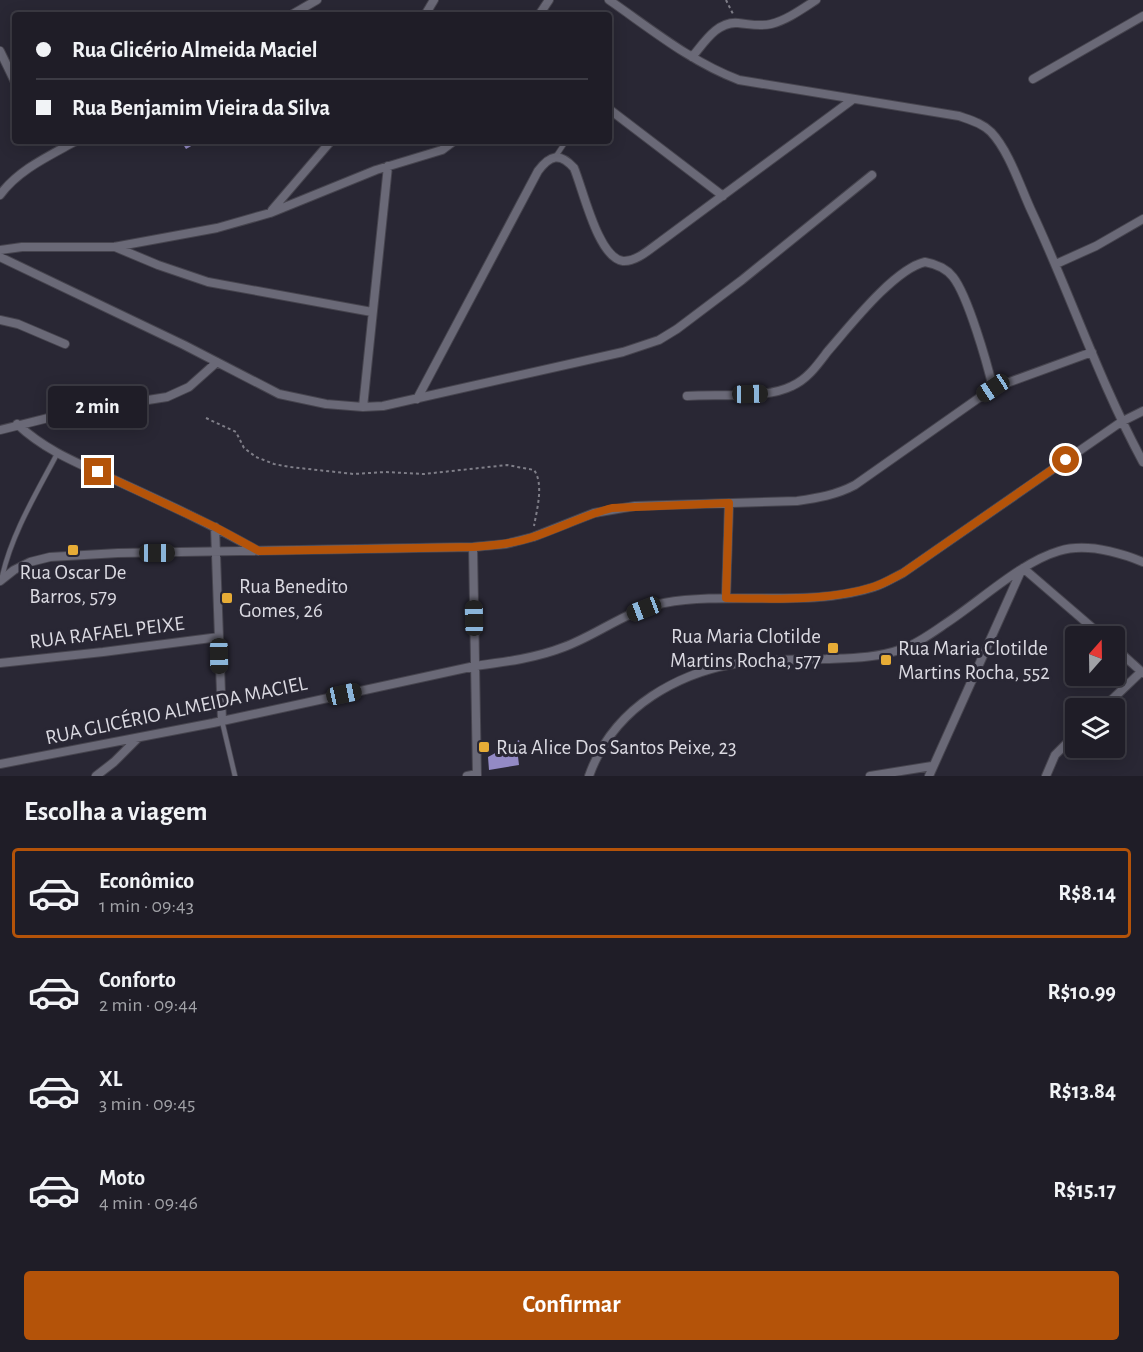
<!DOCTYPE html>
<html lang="pt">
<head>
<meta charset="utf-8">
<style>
  body { margin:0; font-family:"Alegreya Sans",sans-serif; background:#2c2a33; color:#f1f3f6; height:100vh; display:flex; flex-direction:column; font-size:22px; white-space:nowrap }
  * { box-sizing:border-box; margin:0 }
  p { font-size:20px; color:#a1a2a7 }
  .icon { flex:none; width:33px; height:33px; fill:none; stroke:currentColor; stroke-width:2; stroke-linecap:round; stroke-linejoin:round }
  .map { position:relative; height:776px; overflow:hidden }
  .drawer { display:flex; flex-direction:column; background:#1f1d27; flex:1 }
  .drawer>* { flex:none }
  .hud { position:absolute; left:12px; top:12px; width:600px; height:132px; border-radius:6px; box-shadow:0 3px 15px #0003,0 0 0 2px #3c3b44; display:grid; align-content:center; height:132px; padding:0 24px; background:#1f1d27 }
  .needle { width:39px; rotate:20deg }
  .controls { position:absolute; left:1065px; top:626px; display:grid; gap:12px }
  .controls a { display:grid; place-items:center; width:60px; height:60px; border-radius:6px; background:#1f1d27; box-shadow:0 3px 15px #0003,0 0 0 2px #3c3b44; font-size:30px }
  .end { position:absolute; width:27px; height:27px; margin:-14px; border:8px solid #b45309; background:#fff; box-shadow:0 0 0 3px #fff }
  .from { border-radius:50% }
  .bubble { position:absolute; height:42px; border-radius:6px; background:#1f1d27; box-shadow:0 3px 15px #0003,0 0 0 2px #3c3b44; font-size:20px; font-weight:700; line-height:42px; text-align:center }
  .car { position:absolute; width:18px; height:36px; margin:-18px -9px; border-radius:8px; box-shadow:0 0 4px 2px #0007; background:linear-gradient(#222 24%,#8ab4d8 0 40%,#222 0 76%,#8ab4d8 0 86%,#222 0) }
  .hud b { display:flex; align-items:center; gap:21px; height:57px; font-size:22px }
  .hud b+b { border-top:2px solid #3c3b44 }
  .hud i { width:15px; height:15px; background:#f1f3f6 }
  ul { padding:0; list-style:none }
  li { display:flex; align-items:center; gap:18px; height:90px; margin:0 12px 9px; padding:0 12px; border:3px solid transparent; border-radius:6px }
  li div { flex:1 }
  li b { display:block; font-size:22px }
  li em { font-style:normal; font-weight:700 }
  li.active { border-color:#b45309 }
  li>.icon { width:54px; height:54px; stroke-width:1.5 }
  h2 { padding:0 24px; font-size:27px; line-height:72px }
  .primary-button { display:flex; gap:12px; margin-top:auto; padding:12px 24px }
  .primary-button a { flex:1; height:69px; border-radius:6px; background:#b45309; color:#fff; font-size:24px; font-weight:700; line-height:69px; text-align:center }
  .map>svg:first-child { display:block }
  .building { fill:#938ac5 }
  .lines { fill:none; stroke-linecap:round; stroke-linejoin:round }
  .lane-casing { stroke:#46444e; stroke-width:6 }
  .street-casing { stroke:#46444e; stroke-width:10 }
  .path { stroke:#7f7e88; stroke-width:2; stroke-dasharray:3 3; stroke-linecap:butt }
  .lane { stroke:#6a6977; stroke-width:4.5 }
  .street { stroke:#6a6977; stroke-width:8 }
  .route { stroke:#b45309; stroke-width:8 }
  .poi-dot { fill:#e7ac36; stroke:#292734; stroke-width:2 }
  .labels { text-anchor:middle; stroke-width:6; stroke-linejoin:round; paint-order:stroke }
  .poi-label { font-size:21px; fill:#dad9e1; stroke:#292734; text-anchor:start }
  .street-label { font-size:21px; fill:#dad9e1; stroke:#292734 }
</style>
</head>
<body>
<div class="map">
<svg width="1143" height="776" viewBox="0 0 1143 776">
  <rect width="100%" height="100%" fill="#292734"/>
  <path class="building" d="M181 141H200L186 149Z
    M519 740 521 747 517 748 519 765 489 770 488 757Z"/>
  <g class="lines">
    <g class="lane-casing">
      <path id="lane" d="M556 156 566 141
        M2 577C12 533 36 494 57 454
        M222 721 235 776"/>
    </g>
    <g class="street-casing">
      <path id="street" d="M609 0C651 29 691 62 739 80L959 116C970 120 982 123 991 132 1009 151 1020 186 1031 210 1070 293 1099 381 1143 462
        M291 15 317 0
        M425 15 434 0
        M539 15 549 0
        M0 51 15 82
        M692 57C704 43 717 21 738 23 750 24 759 27 771 24 787 20 802 9 816 0
        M1033 79 1143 16
        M609 109 723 196
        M0 195C18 170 49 156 76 141
        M272 210 331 141
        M115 247 158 265 208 282 372 312
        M0 250 22 247H114L217 228 270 213 376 170 442 150 454 141
        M0 257 184 345 279 394 326 404 363 407 383 406 623 352 659 340 677 329 742 280 872 175
        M1056 264 1096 246 1143 219
        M0 320 18 324 65 344
        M993 388 1092 352
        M417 399 538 171C550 155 560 152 574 168 583 189 598 258 623 261 636 262 650 249 660 242L852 100
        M363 407 388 166
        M17 424C47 452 80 464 117 481 165 503 213 525 258 551
        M0 430 72 412 167 397 189 387 217 362
        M215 527 222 721
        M473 547 477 776
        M1023 568 1102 636
        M0 581 14 570 30 562 50 557 118 553 473 547 506 544 533 537 594 513 635 506 797 501C818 498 836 495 855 485L993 388C987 363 968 296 953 277 946 268 936 264 925 262 894 269 849 327 828 351 818 364 808 379 792 386 764 400 719 393 687 396
        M726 598 729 503
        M1114 647 1143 673
        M0 663 103 652 219 637
        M1103 708 1141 672
        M0 764 213 723 475 666C505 662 536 658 564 647 599 634 627 610 664 603 731 591 810 608 874 587 884 584 893 578 903 573L1121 422 1143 411
        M96 776 114 762 138 738
        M467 776 477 774
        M589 776C601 742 622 716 652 696 710 658 760 660 826 659 852 658 877 658 902 649 917 644 932 633 945 624 979 602 1021 562 1059 551 1085 543 1118 552 1143 562
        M870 776 932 766
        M929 776 1021 571
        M1046 776 1055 755 1076 734"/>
    </g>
    <path class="path" d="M726 0 733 14
      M206 418 236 432 244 448 256 457 274 464 290 467 354 474 385 472 424 474 507 465 534 470C544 484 537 509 534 526"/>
    <use href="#lane" class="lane"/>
    <use href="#street" class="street"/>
  </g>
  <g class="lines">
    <path class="route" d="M98 472 215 527 259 551 473 547C493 545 513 544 533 537 560 528 585 515 612 508L729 503 726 598C772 599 829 601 873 587 883 584 893 578 903 573L1066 460"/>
  </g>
  <g class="poi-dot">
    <rect x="67" y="544" width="12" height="12" rx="3"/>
    <rect x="221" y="592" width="12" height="12" rx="3"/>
    <rect x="827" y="642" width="12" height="12" rx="3"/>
    <rect x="880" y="654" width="12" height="12" rx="3"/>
    <rect x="478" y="741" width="12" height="12" rx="3"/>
  </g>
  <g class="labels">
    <g class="poi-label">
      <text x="73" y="579" text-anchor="middle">Rua Oscar De<tspan x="73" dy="24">Barros, 579</tspan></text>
      <text x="239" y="593">Rua Benedito<tspan x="239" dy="24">Gomes, 26</tspan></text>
      <text x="821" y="643" text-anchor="end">Rua Maria Clotilde<tspan x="821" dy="24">Martins Rocha, 577</tspan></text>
      <text x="898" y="655">Rua Maria Clotilde<tspan x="898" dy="24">Martins Rocha, 552</tspan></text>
      <text x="496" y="754">Rua Alice Dos Santos Peixe, 23</text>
    </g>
    <g class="street-label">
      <text transform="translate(107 632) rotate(-7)" y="7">RUA RAFAEL PEIXE</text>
      <text transform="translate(176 710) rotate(-12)" y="7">RUA GLICÉRIO ALMEIDA MACIEL</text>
    </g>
  </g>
</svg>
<div class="controls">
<a><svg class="needle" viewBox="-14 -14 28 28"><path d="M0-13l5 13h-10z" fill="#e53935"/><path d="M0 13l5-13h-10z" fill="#a1a2a7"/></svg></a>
<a><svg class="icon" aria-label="layers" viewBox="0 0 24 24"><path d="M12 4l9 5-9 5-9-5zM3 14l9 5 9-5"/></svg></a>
</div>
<i class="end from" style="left:1066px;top:460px"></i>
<i class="end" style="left:98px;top:472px"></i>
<div class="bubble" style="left:48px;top:386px;width:99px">2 min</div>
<i class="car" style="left:993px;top:388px;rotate:237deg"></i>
<i class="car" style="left:750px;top:394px;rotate:89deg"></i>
<i class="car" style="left:157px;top:553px;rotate:90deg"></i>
<i class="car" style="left:644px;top:609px;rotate:249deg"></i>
<i class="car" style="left:474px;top:618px;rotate:359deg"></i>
<i class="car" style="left:219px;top:656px;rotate:179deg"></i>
<i class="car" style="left:344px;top:694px;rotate:78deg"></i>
<div class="hud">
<b><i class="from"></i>Rua Glicério Almeida Maciel</b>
<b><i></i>Rua Benjamim Vieira da Silva</b>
</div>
</div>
<section class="drawer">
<h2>Escolha a viagem</h2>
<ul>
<li class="active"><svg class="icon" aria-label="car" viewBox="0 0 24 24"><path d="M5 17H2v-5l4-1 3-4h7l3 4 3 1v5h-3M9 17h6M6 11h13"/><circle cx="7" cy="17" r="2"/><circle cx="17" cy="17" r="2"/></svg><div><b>Econômico</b><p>1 min · 09:43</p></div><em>R$8.14</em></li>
<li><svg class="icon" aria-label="car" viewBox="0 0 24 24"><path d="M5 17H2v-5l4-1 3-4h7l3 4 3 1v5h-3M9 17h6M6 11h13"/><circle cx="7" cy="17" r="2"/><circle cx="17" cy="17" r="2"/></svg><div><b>Conforto</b><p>2 min · 09:44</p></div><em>R$10.99</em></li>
<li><svg class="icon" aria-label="car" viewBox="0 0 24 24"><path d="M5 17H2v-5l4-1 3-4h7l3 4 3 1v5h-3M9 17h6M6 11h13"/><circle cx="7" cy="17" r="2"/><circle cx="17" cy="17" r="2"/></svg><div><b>XL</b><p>3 min · 09:45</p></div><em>R$13.84</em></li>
<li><svg class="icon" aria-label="car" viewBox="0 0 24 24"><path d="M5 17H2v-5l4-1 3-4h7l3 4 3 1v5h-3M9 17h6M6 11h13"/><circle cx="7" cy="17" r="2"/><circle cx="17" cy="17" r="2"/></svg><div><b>Moto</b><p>4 min · 09:46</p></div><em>R$15.17</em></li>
</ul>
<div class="primary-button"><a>Confirmar</a></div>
</section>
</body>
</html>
